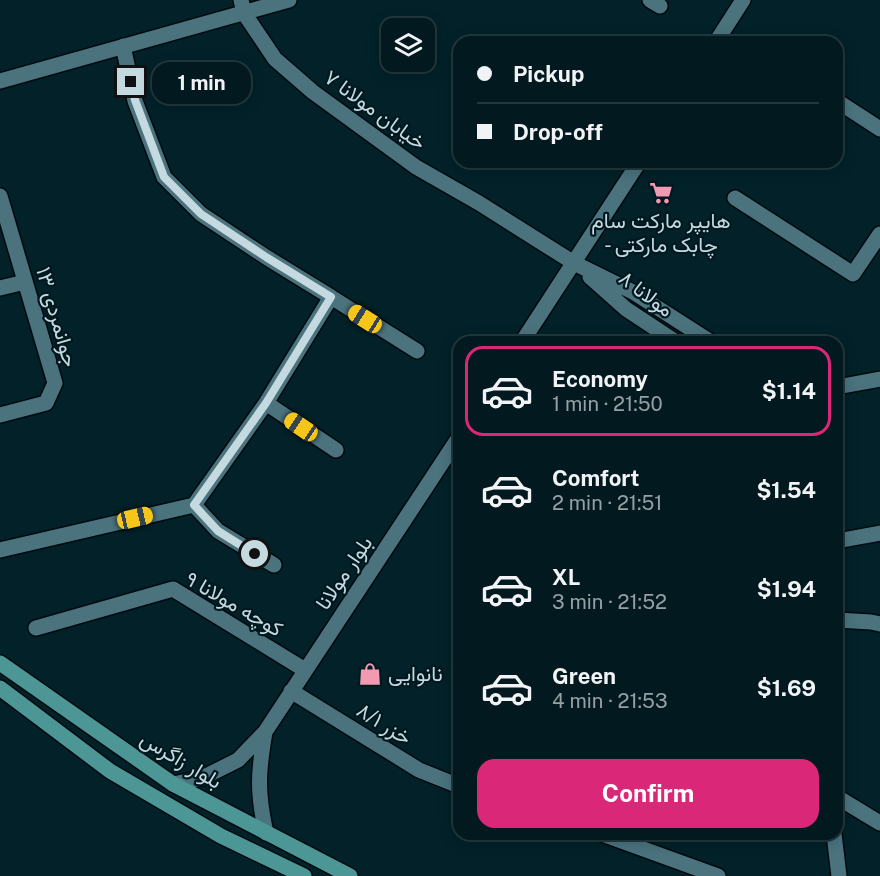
<!DOCTYPE html>
<html lang="en">
<head>
<meta charset="utf-8">
<style>
  body { margin:0; font-family:"Public Sans",Vazirmatn,sans-serif; background:#0c2228; color:#f1f3f6; height:100vh; display:flex; flex-direction:column; font-size:22px; white-space:nowrap }
  * { box-sizing:border-box; margin:0 }
  p { font-size:20px; color:#96a0a4 }
  .icon { flex:none; width:33px; height:33px; fill:none; stroke:currentColor; stroke-width:2; stroke-linecap:round; stroke-linejoin:round }
  .map { position:relative; flex:1; overflow:hidden }
  .panel { position:absolute; left:453px; top:336px; width:390px; height:504px; display:flex; flex-direction:column; background:#02191f; border-radius:18px; box-shadow:0 3px 15px #0003,0 0 0 2px #23383d }
  .panel>* { flex:none }
  .hud { position:absolute; left:453px; top:36px; width:390px; height:132px; border-radius:18px; box-shadow:0 3px 15px #0003,0 0 0 2px #23383d; display:grid; align-content:center; height:132px; padding:0 24px; background:#02191f }
  .controls { position:absolute; left:381px; top:18px; display:grid; gap:12px }
  .controls a { display:grid; place-items:center; width:54px; height:54px; border-radius:12px; background:#02191f; box-shadow:0 3px 15px #0003,0 0 0 2px #23383d; font-size:30px }
  .end { position:absolute; width:27px; height:27px; margin:-14px; border:8px solid #c5dae0; background:#111; box-shadow:0 0 0 3px #111 }
  .from { border-radius:50% }
  .bubble { position:absolute; height:42px; border-radius:18px; background:#02191f; box-shadow:0 3px 15px #0003,0 0 0 2px #23383d; font-size:20px; font-weight:700; line-height:42px; text-align:center }
  .car { position:absolute; width:18px; height:36px; margin:-18px -9px; border-radius:8px; box-shadow:0 0 4px 2px #0007; background:linear-gradient(#f5c518 24%,#345 0 40%,#f5c518 0 76%,#345 0 86%,#f5c518 0) }
  .hud b { display:flex; align-items:center; gap:21px; height:57px; font-size:22px }
  .hud b+b { border-top:2px solid #23383d }
  .hud i { width:15px; height:15px; background:#f1f3f6 }
  ul { padding:10px 0 0; list-style:none }
  li { display:flex; align-items:center; gap:18px; height:90px; margin:0 12px 9px; padding:0 12px; border:3px solid transparent; border-radius:18px }
  li div { flex:1 }
  li b { display:block; font-size:22px }
  li em { font-style:normal; font-weight:700 }
  li.active { border-color:#db2777 }
  li>.icon { width:54px; height:54px; stroke-width:1.5 }
  .primary-button { display:flex; gap:12px; margin-top:auto; padding:12px 24px }
  .primary-button a { flex:1; height:69px; border-radius:18px; background:#db2777; color:#fff; font-size:24px; font-weight:700; line-height:69px; text-align:center }
  .map>svg:first-child { display:block }
  .lines { fill:none; stroke-linecap:round; stroke-linejoin:round }
  .minor-casing { stroke:#000a0f; stroke-width:18 }
  .major-casing { stroke:#000a0f; stroke-width:18 }
  .minor { stroke:#4a737e; stroke-width:15 }
  .major { stroke:#4d9696; stroke-width:15 }
  .route { stroke:#c5dae0; stroke-width:8 }
  .labels { text-anchor:middle; stroke-width:4.5; stroke-linejoin:round; paint-order:stroke }
  .street-label { font-size:21px; fill:#c5dae0; stroke:#00181f }
  .poi-label { font-size:21px; fill:#c5dae0; stroke:#00181f }
</style>
</head>
<body>
<div class="map">
<svg width="880" height="876" viewBox="0 0 880 876">
  <rect width="100%" height="100%" fill="#022129"/>
  <g class="lines">
    <g class="minor-casing">
      <path id="minor" d="M241 0 244 13 275 59 313 92 416 167 479 203 574 263 633 292 711 342
        M650 0 660 6
        M716 42 743 0
        M0 81 289 0
        M837 101 880 129
        M0 196 55 383 46 403 0 415
        M735 198 853 274 880 234
        M590 277 626 309 676 342
        M0 288 25 282
        M331 297 417 351
        M522 342 639 162
        M837 387 880 379
        M266 403 336 450
        M194 505 218 531 274 565
        M837 541 880 533
        M0 550 194 505 266 403 331 297 266 257 201 214 164 177 135 101 123 46
        M837 620 871 622 880 624
        M36 628 173 589 305 670
        M291 691 419 770 459 786
        M265 732 459 437
        M173 784 202 778 238 760 265 732C258 773 257 792 266 833
        M837 797 880 823
        M602 834 718 876
        M834 834 839 876"/>
    </g>
    <g class="major-casing">
      <path id="major" d="M0 663 173 784 350 876
        M0 688 110 771 221 836 304 876"/>
    </g>
    <use href="#minor" class="minor"/>
    <use href="#major" class="major"/>
  </g>
  <g class="lines">
    <path class="route" d="M131 82 135 100 164 177 201 214 266 257 331 297 266 403 194 505 218 531 255 554"/>
  </g>
  <defs>
    <g id="supermarket-bare" transform="scale(1.8)"><path d="M-6-5.5h2.5l.6 2H6L4.5 2H-2.5L-4.4-4H-6ZM-1.5 3.2a1.3 1.3 0 1 0 .1 0ZM3 3.2a1.3 1.3 0 1 0 .1 0Z" fill="#f19ab1" stroke="#00181f" stroke-width="2.5" paint-order="stroke"/></g>
    <g id="shop-bare" transform="scale(1.8)"><path d="M-5-2.5h2.3a2.7 3.5 0 0 1 5.4 0H5L5.5 6h-11ZM-1.5-2.5h3a1.5 2.3 0 0 0-3 0Z" fill="#f19ab1" stroke="#00181f" stroke-width="2.5" paint-order="stroke"/></g>
  </defs>
  <g fill-rule="evenodd">
    <use href="#supermarket-bare" x="661" y="193"/>
    <use href="#shop-bare" x="370" y="674"/>
  </g>
  <g class="labels">
    <g class="street-label">
      <text transform="translate(375 110) rotate(36)" y="7">خیابان مولانا ۷</text>
      <text transform="translate(646 294) rotate(37)" y="7">مولانا ۸</text>
      <text transform="translate(57 317) rotate(74)" y="7">جوانمردی ۱۳</text>
      <text transform="translate(344 573) rotate(-56)" y="7">بلوار مولانا</text>
      <text transform="translate(234 604) rotate(30)" y="7">کوچه مولانا ۹</text>
      <text transform="translate(384 724) rotate(32)" y="7">خزر ۸/۱</text>
      <text transform="translate(181 760) rotate(31)" y="7">بلوار زاگرس</text>
    </g>
    <g class="poi-label">
      <text x="661" y="228">هایپر مارکت سام<tspan x="661" dy="24">- چابک مارکتی</tspan></text>
      <text x="388" y="681" text-anchor="start">نانوایی</text>
    </g>
  </g>
</svg>
<div class="controls">
<a><svg class="icon" aria-label="layers" viewBox="0 0 24 24"><path d="M12 4l9 5-9 5-9-5zM3 14l9 5 9-5"/></svg></a>
</div>
<i class="end from" style="left:255px;top:554px"></i>
<i class="end" style="left:131px;top:82px"></i>
<div class="bubble" style="left:152px;top:62px;width:99px">1 min</div>
<i class="car" style="left:365px;top:319px;rotate:302deg"></i>
<i class="car" style="left:301px;top:427px;rotate:304deg"></i>
<i class="car" style="left:135px;top:518px;rotate:77deg"></i>
<div class="hud">
<b><i class="from"></i>Pickup</b>
<b><i></i>Drop-off</b>
</div>
<section class="panel">
<ul>
<li class="active"><svg class="icon" aria-label="car" viewBox="0 0 24 24"><path d="M5 17H2v-5l4-1 3-4h7l3 4 3 1v5h-3M9 17h6M6 11h13"/><circle cx="7" cy="17" r="2"/><circle cx="17" cy="17" r="2"/></svg><div><b>Economy</b><p>1 min · 21:50</p></div><em>$1.14</em></li>
<li><svg class="icon" aria-label="car" viewBox="0 0 24 24"><path d="M5 17H2v-5l4-1 3-4h7l3 4 3 1v5h-3M9 17h6M6 11h13"/><circle cx="7" cy="17" r="2"/><circle cx="17" cy="17" r="2"/></svg><div><b>Comfort</b><p>2 min · 21:51</p></div><em>$1.54</em></li>
<li><svg class="icon" aria-label="car" viewBox="0 0 24 24"><path d="M5 17H2v-5l4-1 3-4h7l3 4 3 1v5h-3M9 17h6M6 11h13"/><circle cx="7" cy="17" r="2"/><circle cx="17" cy="17" r="2"/></svg><div><b>XL</b><p>3 min · 21:52</p></div><em>$1.94</em></li>
<li><svg class="icon" aria-label="car" viewBox="0 0 24 24"><path d="M5 17H2v-5l4-1 3-4h7l3 4 3 1v5h-3M9 17h6M6 11h13"/><circle cx="7" cy="17" r="2"/><circle cx="17" cy="17" r="2"/></svg><div><b>Green</b><p>4 min · 21:53</p></div><em>$1.69</em></li>
</ul>
<div class="primary-button"><a>Confirm</a></div>
</section>
</div>
</body>
</html>
